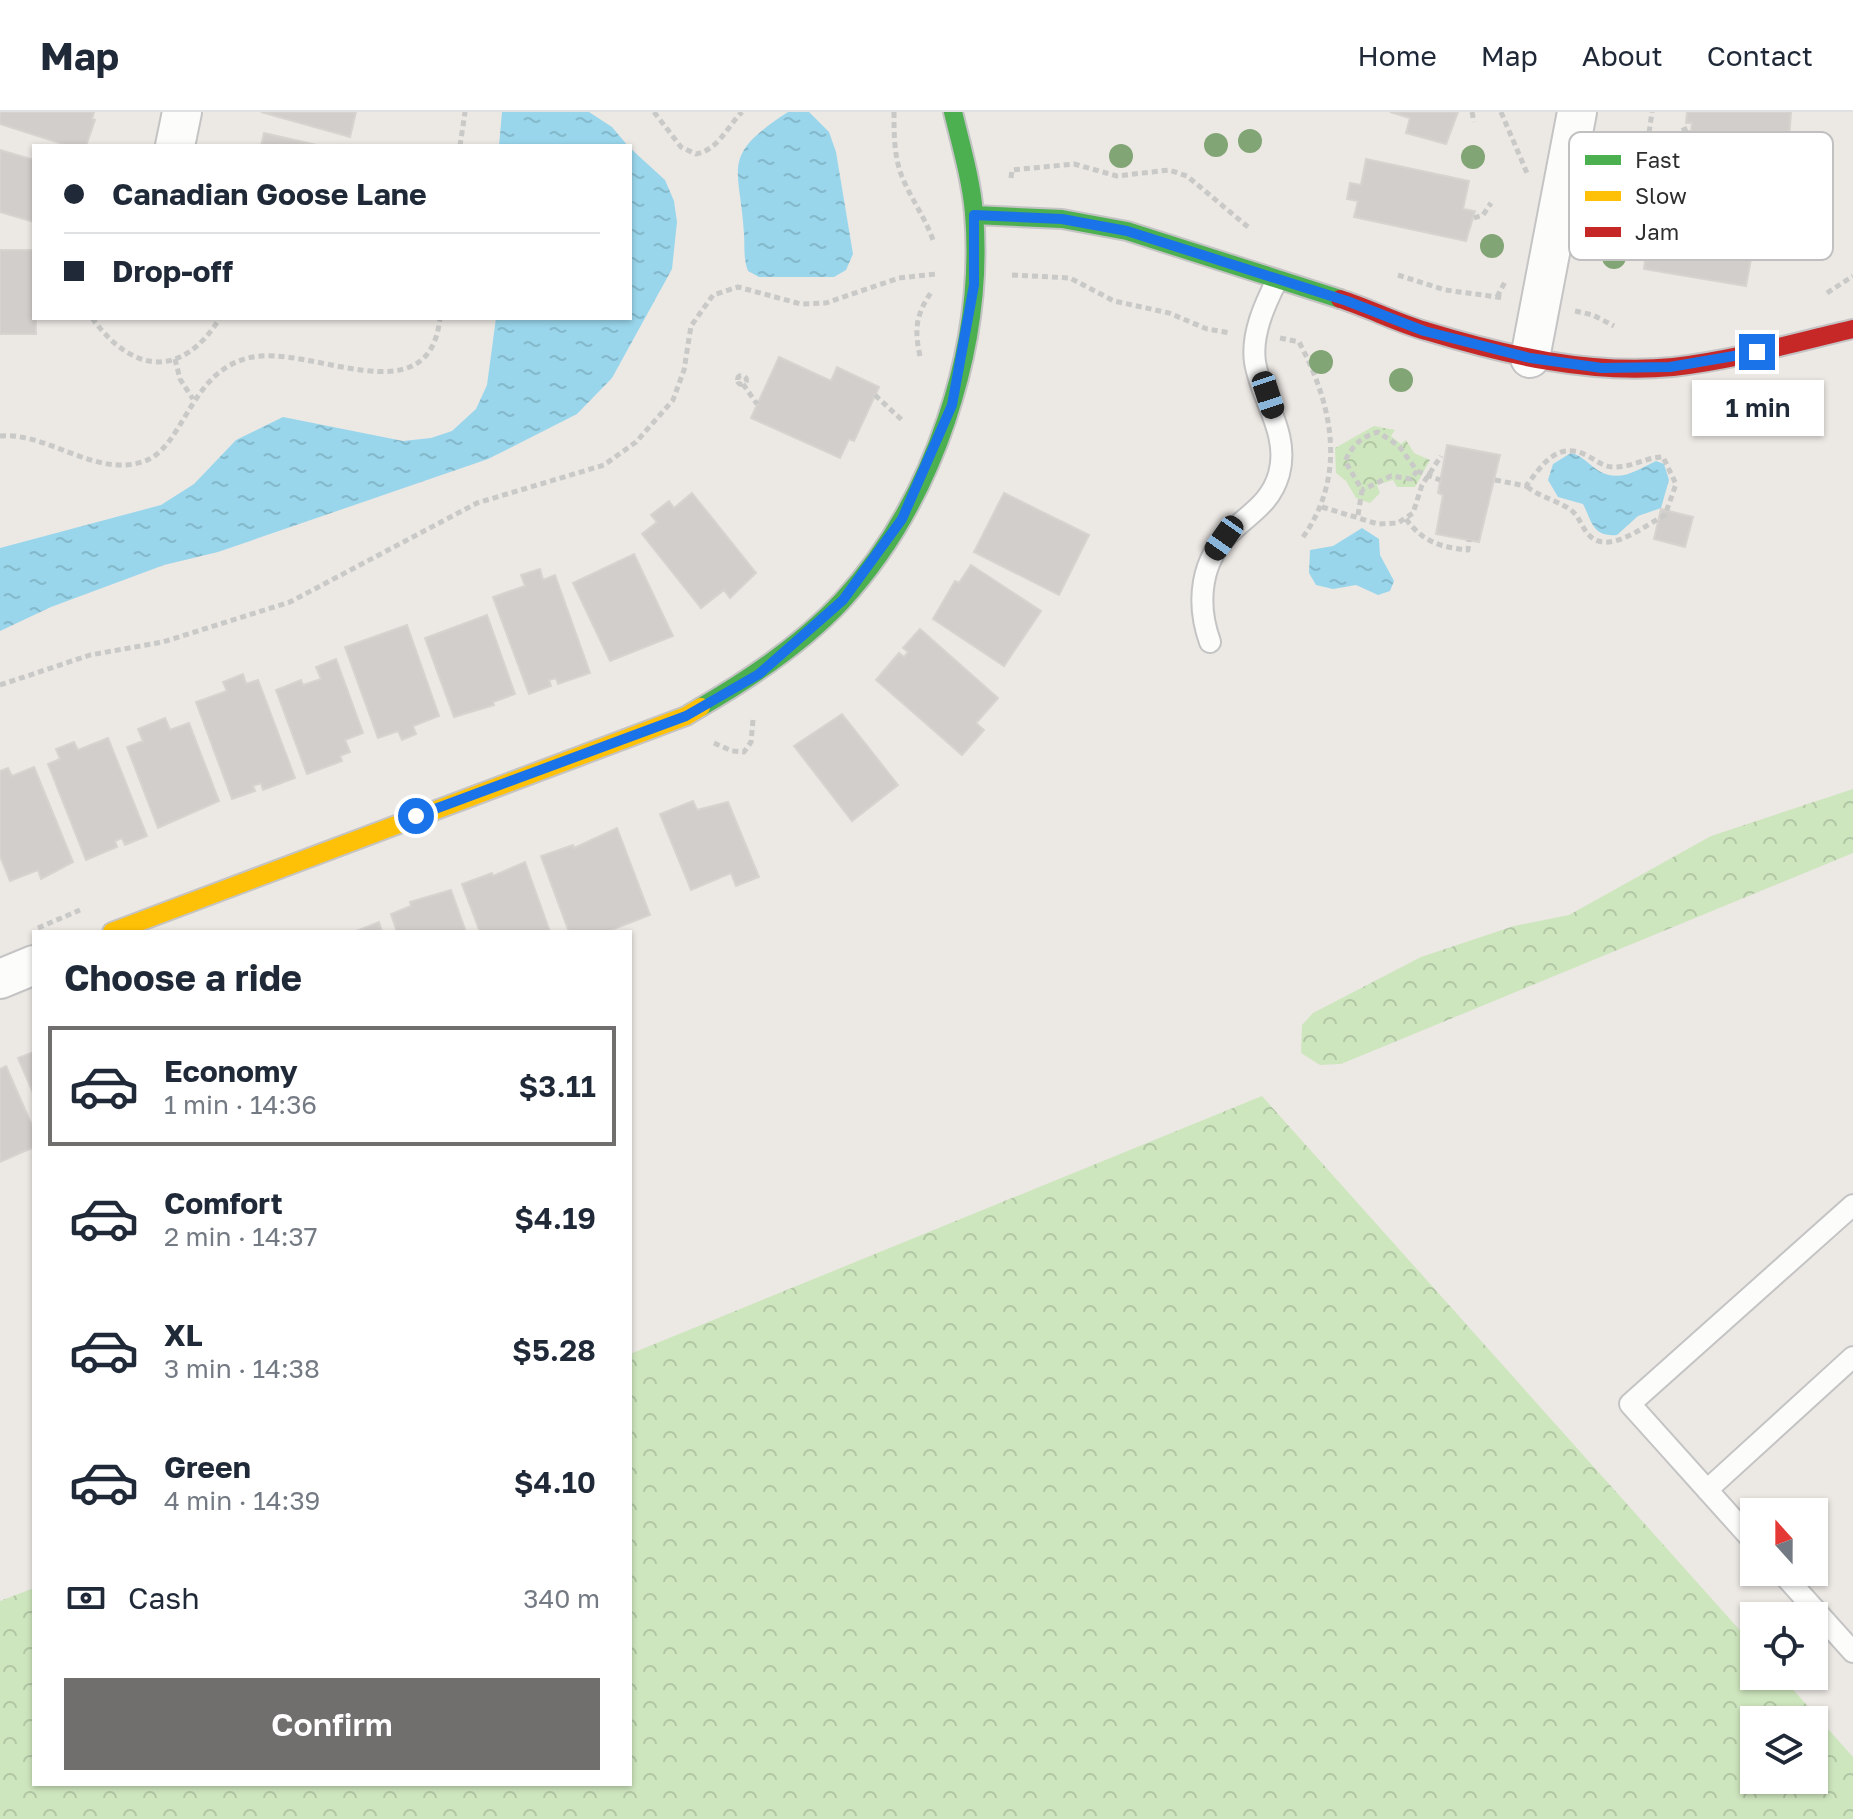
<!DOCTYPE html>
<html lang="en">
<head>
<meta charset="utf-8">
<style>
  body { margin:0; font-family:"Golos Text",sans-serif; background:#f6f6f7; color:#1f2937; height:100vh; display:flex; flex-direction:column; font-size:30px; white-space:nowrap }
  * { box-sizing:border-box; margin:0 }
  p { font-size:26px; color:#747a83 }
  .icon { flex:none; width:44px; height:44px; fill:none; stroke:currentColor; stroke-width:2; stroke-linecap:round; stroke-linejoin:round }
  .map { position:relative; flex:1; overflow:hidden }
  .details { position:absolute; left:32px; top:818px; width:600px; height:856px; display:flex; flex-direction:column; background:#fff; border-radius:0px; box-shadow:0 2px 6px #0004 }
  .details>* { flex:none }
  .hud { position:absolute; left:32px; top:32px; width:600px; height:176px; border-radius:0px; box-shadow:0 2px 6px #0004; display:grid; align-content:center; height:176px; padding:0 32px; background:#fff }
  .needle { width:52px; rotate:339deg }
  .fabs { position:absolute; left:1740px; top:1386px; display:grid; gap:16px }
  .fabs a { display:grid; place-items:center; width:88px; height:88px; border-radius:0px; background:#fff; box-shadow:0 2px 6px #0004; font-size:40px }
  .end { position:absolute; width:36px; height:36px; margin:-18px; border:10px solid #1a73e8; background:#fff; box-shadow:0 0 0 4px #fff }
  .from { border-radius:50% }
  .bubble { position:absolute; height:56px; border-radius:0px; background:#fff; box-shadow:0 2px 6px #0004; font-size:26px; font-weight:600; line-height:56px; text-align:center }
  .car { position:absolute; width:24px; height:48px; margin:-24px -12px; border-radius:10px; box-shadow:0 0 6px 2px #0007; background:linear-gradient(#222 24%,#8ab4d8 0 40%,#222 0 76%,#8ab4d8 0 86%,#222 0) }
  .hud b { display:flex; align-items:center; gap:28px; height:76px; font-size:30px }
  .hud b+b { border-top:2px solid #e0e1e3 }
  .hud i { width:20px; height:20px; background:#1f2937 }
  ul { padding:0; list-style:none }
  li { display:flex; align-items:center; gap:24px; height:120px; margin:0 16px 12px; padding:0 16px; border:4px solid transparent; border-radius:0px }
  li div { flex:1 }
  li b { display:block; font-size:30px }
  li em { font-style:normal; font-weight:600 }
  li.active { border-color:#706f6e }
  li>.icon { width:72px; height:72px; stroke-width:1.5 }
  h2 { padding:0 32px; font-size:36px; line-height:96px }
  .pay { display:flex; align-items:center; gap:20px; height:88px; padding:0 32px; font-size:30px }
  .pay p { margin-inline-start:auto }
  .button { display:flex; gap:16px; margin-top:auto; padding:16px 32px }
  .button a { flex:1; height:92px; border-radius:0px; background:#706f6e; color:#fff; font-size:32px; font-weight:600; line-height:92px; text-align:center }
  header { display:flex; align-items:center; gap:48px; box-sizing:border-box; height:112px; padding:0 40px; background:#fff; border-bottom:2px solid #e0e1e3 }
  header strong { font-size:38px }
  nav { display:flex; gap:44px; margin-inline-start:auto; font-size:28px }
  .map>svg:first-child { display:block }
  .forest { fill:url(#forest-crowns); fill-rule:evenodd }
  .water { fill:url(#water-ripples) }
  .building { fill:#d1cecb; stroke:#d7d4d0; stroke-width:2 }
  .lines { fill:none; stroke-linecap:round; stroke-linejoin:round }
  .lane-casing { stroke:#c5c4c5; stroke-width:24 }
  .street-casing { stroke:#c5c4c5; stroke-width:42 }
  .fast-casing { stroke:#c5c4c5; stroke-width:22 }
  .slow-casing { stroke:#c5c4c5; stroke-width:22 }
  .jam-casing { stroke:#c5c4c5; stroke-width:22 }
  .path { stroke:#c9c9c8; stroke-width:5; stroke-dasharray:6 4; stroke-linecap:butt }
  .lane { stroke:#fcfcfb; stroke-width:20 }
  .street { stroke:#fcfcfb; stroke-width:38 }
  .fast { stroke:#4caf50; stroke-width:18 }
  .slow { stroke:#ffc107; stroke-width:18 }
  .jam { stroke:#c62828; stroke-width:18 }
  .tree { fill:#82a575 }
  .route { stroke:#1a73e8; stroke-width:10 }
  .key { fill:#fff; stroke:#c0c0c0; stroke-width:2 }
  .key-label { font-size:22px; fill:#2e2e2e }
</style>
</head>
<body>
<header>
<strong>Map</strong>
<nav><a>Home</a><a>Map</a><a>About</a><a>Contact</a></nav>
</header>
<div class="map">
<svg width="1853" height="1707" viewBox="0 0 1853 1707">
  <defs>
    <pattern id="forest-crowns" width="20" height="18" patternUnits="userSpaceOnUse" patternTransform="scale(2)"><rect width="20" height="18" fill="#cee6be"/><path d="M2 6a3 3 0 1 1 6 0M12 15a3 3 0 1 1 6 0" fill="none" stroke="#b1c6a4"/></pattern>
    <pattern id="water-ripples" width="26" height="14" patternUnits="userSpaceOnUse" patternTransform="scale(2)"><rect width="26" height="14" fill="#99d6ec"/><path d="M2 4q2-2 4 0t4 0M15 11q2-2 4 0t4 0" fill="none" stroke="#84b8cb"/></pattern>
  </defs>
  <rect width="100%" height="100%" fill="#ece8e4"/>
  <path class="forest" d="M1374 314 1395 318 1391 324 1401 332 1406 328 1414 341 1430 348 1415 375H1397L1393 368 1377 373 1380 381 1370 391 1356 386 1346 369 1336 361 1335 336Z
    M1853 677V741L1341 952 1320 953 1301 941 1302 913 1313 901 1421 845 1514 814 1569 803 1711 724Z
    M1262 984 1754 1534V1564H1781L1853 1645V1707H0V1489L34 1476V1672H630V1242ZM1754 1608H1814V1668H1754Z"/>
  <path class="water" d="M502 0H589L612 15 628 34H499Z
    M788 0H809L829 20 836 40 853 142 846 158 834 165H759L748 159C743 145 745 136 744 122 740 53 719 45 788 0Z
    M630 36 665 68 674 89 677 110 672 157 612 266 577 302 488 347 218 440 164 453 51 495 0 519V436L161 393 194 372 236 328 283 305 403 329 431 326 452 319 476 297 487 273 496 206H630Z
    M1571 341C1583 344 1588 352 1599 359 1620 371 1637 358 1656 349L1664 352 1669 368 1661 396 1638 404 1617 423C1592 425 1592 409 1583 392L1558 385 1548 368 1553 352Z
    M1362 416 1379 427 1380 443 1394 469 1390 479 1378 483 1356 473 1333 477 1316 473 1309 461 1310 438 1333 434Z"/>
  <path class="building" d="M0 0H94L92 7 95 8 86 34H69L0 12Z
    M261 0H356L350 25Z
    M1390 0H1458L1446 32 1406 21 1410 6Z
    M1687 0H1791L1789 28 1799 29 1798 46H1789L1787 60 1699 53 1700 47 1684 46 1686 19H1691L1692 11H1686Z
    M264 21 321 34H261Z
    M0 38 34 48V110L0 100Z
    M1366 47 1469 69 1463 97 1475 99 1466 129 1354 105 1358 89 1347 87 1350 71 1361 73Z
    M1663 93 1758 109 1746 174 1644 157 1649 117 1658 118Z
    M0 138H34L36 222H0Z
    M779 245 831 269 837 255 879 275 854 329 849 327 840 346 751 306Z
    M1447 333 1500 343 1479 430 1436 422 1443 383 1438 381Z
    M692 381 756 461 730 486 724 478 701 496 642 422 657 410 651 403 669 389 674 396Z
    M1004 381 1089 423 1059 483 974 440Z
    M1661 397 1693 405 1685 435 1654 427Z
    M634 442 673 524 610 549 573 471Z
    M971 453 1041 499 1004 554 933 507 955 469 959 471Z
    M540 457 543 468 555 463 590 561 558 572 556 566 549 568 551 574 529 582 493 485 525 474 521 463Z
    M487 503 515 582 493 590 494 593 454 605 425 526Z
    M407 513 439 604 413 614 416 622 402 628 398 619 378 626 345 535Z
    M920 517 998 586 976 611 984 618 962 643 876 568 899 541 904 545 908 540 903 536Z
    M336 547 363 621 345 628 350 640 340 644 342 649 307 662 276 578 301 568 303 573 321 567 316 555Z
    M243 562 246 572 258 568 295 666 263 678 261 671 253 674 255 679 232 687 196 590 227 579 223 570Z
    M842 602 898 673 852 709 794 634Z
    M165 606 170 618 189 611 219 689 158 716 127 635 143 629 138 617Z
    M108 626 147 724 125 733 122 726 115 729 117 735 86 748 48 652 60 647 56 637 74 630 78 638Z
    M34 655 73 750 41 767 38 758 10 769 0 744V659L8 656 12 664Z
    M693 689 697 698 728 690 759 765 736 774 731 761 691 778 660 702Z
    M617 716 650 803 606 820H569L541 744 573 733 574 736Z
    M525 750 550 820H480L462 772 492 761 493 764Z
    M451 778 466 820H397L391 802 411 794 410 790Z
    M379 810 382 820H354Z
    M34 940V983L18 946Z
    M6 954 34 1018V1035L0 1050V957Z"/>
  <g class="lines">
    <g class="lane-casing">
      <path id="lane" d="M1210 530C1196 491 1200 447 1233 418 1252 400 1271 390 1279 362 1290 321 1261 288 1255 250 1251 222 1265 192 1277 168
        M1707 1378 1853 1245
        M1754 1430 1630 1292 1853 1093
        M1781 1460 1853 1540"/>
    </g>
    <g class="street-casing">
      <path id="street" d="M175 34 182 0
        M1530 246 1577 0
        M0 867 34 853"/>
    </g>
    <g class="fast-casing">
      <path id="fast" d="M974 103 1062 107 1127 119 1340 187
        M701 595C751 566 802 532 842 489 933 390 985 236 974 101 971 67 961 33 953 0"/>
    </g>
    <g class="slow-casing">
      <path id="slow" d="M112 820 686 604 701 595"/>
    </g>
    <g class="jam-casing">
      <path id="jam" d="M1340 187C1369 196 1397 211 1426 219 1505 243 1590 263 1673 255 1734 248 1793 231 1853 217"/>
    </g>
    <path class="path" d="M654 0 681 35 696 42C718 38 727 15 742 0
      M894 0C894 21 894 43 901 62 910 86 926 106 934 131
      M1472 0 1474 10
      M1501 0 1527 61
      M460 34 465 0
      M1677 36 1678 20 1691 15
      M1011 66 1012 58 1074 52 1117 64 1169 58 1187 64 1248 115
      M1602 71 1634 45 1649 21 1652 0
      M1474 106 1483 103 1491 91
      M1642 107 1647 126
      M1012 163 1070 166 1114 189 1169 201 1207 217 1231 221
      M1398 163 1445 178 1505 186
      M1827 181 1853 164
      M1497 185 1506 168
      M1575 199 1593 203 1614 214
      M92 206C132 261 181 268 220 206
      M1280 226 1299 230C1334 296 1347 365 1301 428
      M920 244C914 217 916 202 932 179
      M175 247 180 267 193 287
      M737.5 268a4.5 4.5 0 1 1 9 0a4.5 4.5 0 1 1-9 0Z
      M743 272 757 292
      M875 283 904 310
      M0 324C48 320 94 365 142 350 184 338 188 261 248 246 309 230 429 308 440 206
      M1417 359 1440 368
      M1495 368 1526 374C1542 353 1557 329 1586 343 1596 348 1603 355 1614 355 1631 356 1646 345 1663 345L1676 372 1665 403C1646 413 1609 443 1590 424 1582 417 1580 405 1571 398 1557 388 1541 386 1526 374
      M1322 395 1378 412 1398 411 1413 401 1422 373 1441 344
      M1358 403 1362 378 1345 349C1353 333 1361 325 1378 320L1399 334 1417 359 1411 367 1391 364 1362 378
      M1406 407C1423 430 1440 435 1468 438L1469 428
      M0 573 90 543 163 530 290 490 477 391 604 353 636 330 673 288 684 258 691 214 713 183 738 175 801 192 826 191 899 166 936 162
      M714 631 732 639 744 640 751 630 753 608
      M38 816 80 798"/>
    <use href="#lane" class="lane"/>
    <use href="#street" class="street"/>
    <use href="#fast" class="fast"/>
    <use href="#slow" class="slow"/>
    <use href="#jam" class="jam"/>
  </g>
  <g class="tree">
    <circle cx="1250" cy="29" r="12"/>
    <circle cx="1216" cy="33" r="12"/>
    <circle cx="1121" cy="44" r="12"/>
    <circle cx="1473" cy="45" r="12"/>
    <circle cx="1492" cy="134" r="12"/>
    <circle cx="1614" cy="145" r="12"/>
    <circle cx="1321" cy="250" r="12"/>
    <circle cx="1401" cy="268" r="12"/>
  </g>
  <g class="lines">
    <path class="route" d="M416 704 686 604 759 562 843 488 902 407 952 293 974 173V103L1062 107 1127 119 1347 189 1424 219 1530 246 1602 256 1670 255 1757 240"/>
  </g>
  <rect x="1569" y="20" width="264" height="128" rx="12" class="key"/>
  <rect x="1585" y="43" width="36" height="10" fill="#4caf50"/>
  <rect x="1585" y="79" width="36" height="10" fill="#ffc107"/>
  <rect x="1585" y="115" width="36" height="10" fill="#c62828"/>
  <g class="key-label">
    <text x="1635" y="56">Fast</text>
    <text x="1635" y="92">Slow</text>
    <text x="1635" y="128">Jam</text>
  </g>
</svg>
<div class="fabs">
<a><svg class="needle" viewBox="-14 -14 28 28"><path d="M0-13l5 13h-10z" fill="#e53935"/><path d="M0 13l5-13h-10z" fill="#747a83"/></svg></a>
<a><svg class="icon" aria-label="locate" viewBox="0 0 24 24"><circle cx="12" cy="12" r="6"/><path d="M12 2v4M12 18v4M2 12h4M18 12h4"/></svg></a>
<a><svg class="icon" aria-label="layers" viewBox="0 0 24 24"><path d="M12 4l9 5-9 5-9-5zM3 14l9 5 9-5"/></svg></a>
</div>
<i class="end from" style="left:416px;top:704px"></i>
<i class="end" style="left:1757px;top:240px"></i>
<div class="bubble" style="left:1692px;top:268px;width:132px">1 min</div>
<i class="car" style="left:1268px;top:283px;rotate:162deg"></i>
<i class="car" style="left:1224px;top:426px;rotate:215deg"></i>
<div class="hud">
<b><i class="from"></i>Canadian Goose Lane</b>
<b><i></i>Drop-off</b>
</div>
<section class="details">
<h2>Choose a ride</h2>
<ul>
<li class="active"><svg class="icon" aria-label="car" viewBox="0 0 24 24"><path d="M5 17H2v-5l4-1 3-4h7l3 4 3 1v5h-3M9 17h6M6 11h13"/><circle cx="7" cy="17" r="2"/><circle cx="17" cy="17" r="2"/></svg><div><b>Economy</b><p>1 min · 14:36</p></div><em>$3.11</em></li>
<li><svg class="icon" aria-label="car" viewBox="0 0 24 24"><path d="M5 17H2v-5l4-1 3-4h7l3 4 3 1v5h-3M9 17h6M6 11h13"/><circle cx="7" cy="17" r="2"/><circle cx="17" cy="17" r="2"/></svg><div><b>Comfort</b><p>2 min · 14:37</p></div><em>$4.19</em></li>
<li><svg class="icon" aria-label="car" viewBox="0 0 24 24"><path d="M5 17H2v-5l4-1 3-4h7l3 4 3 1v5h-3M9 17h6M6 11h13"/><circle cx="7" cy="17" r="2"/><circle cx="17" cy="17" r="2"/></svg><div><b>XL</b><p>3 min · 14:38</p></div><em>$5.28</em></li>
<li><svg class="icon" aria-label="car" viewBox="0 0 24 24"><path d="M5 17H2v-5l4-1 3-4h7l3 4 3 1v5h-3M9 17h6M6 11h13"/><circle cx="7" cy="17" r="2"/><circle cx="17" cy="17" r="2"/></svg><div><b>Green</b><p>4 min · 14:39</p></div><em>$4.10</em></li>
</ul>
<div class="pay"><svg class="icon" aria-label="cash" viewBox="0 0 24 24"><path d="M3 7h18v10H3z"/><circle cx="12" cy="12" r="2"/></svg>Cash<p>340 m</p></div>
<div class="button"><a>Confirm</a></div>
</section>
</div>
</body>
</html>
